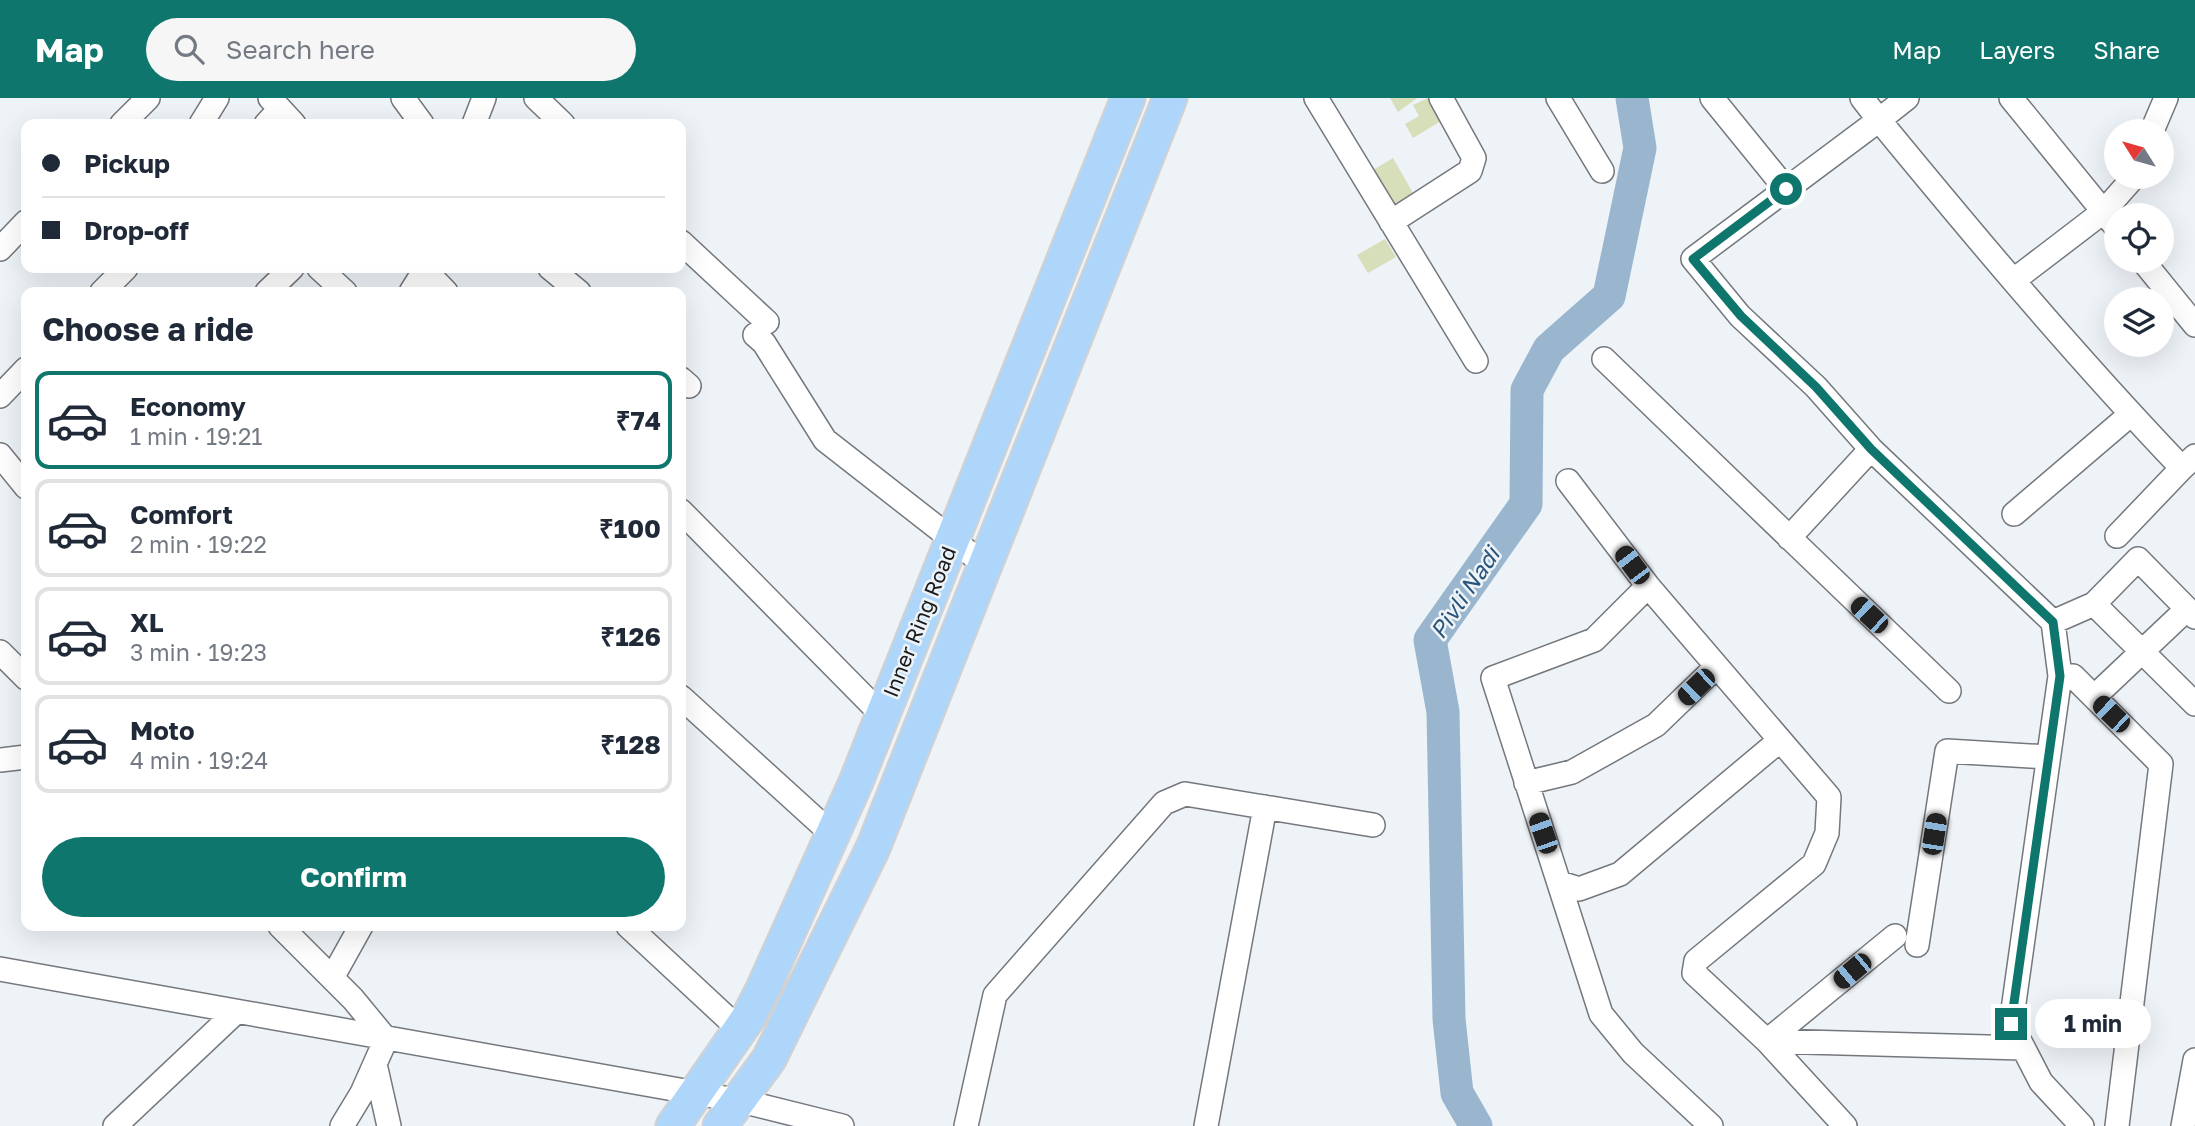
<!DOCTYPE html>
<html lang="en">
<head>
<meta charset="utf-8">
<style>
  body { margin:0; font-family:"Golos Text",sans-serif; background:#f6f6f7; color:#1f2937; height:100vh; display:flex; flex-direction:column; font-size:26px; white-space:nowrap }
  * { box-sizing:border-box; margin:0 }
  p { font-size:23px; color:#747a83 }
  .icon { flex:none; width:38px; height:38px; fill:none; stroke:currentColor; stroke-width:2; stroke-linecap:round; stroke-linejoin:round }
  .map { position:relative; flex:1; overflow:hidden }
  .panel { position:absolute; left:21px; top:189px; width:665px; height:644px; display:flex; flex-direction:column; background:#fff; border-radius:14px; box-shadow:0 7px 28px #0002 }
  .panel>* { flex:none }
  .hud { position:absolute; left:21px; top:21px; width:665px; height:154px; border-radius:14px; box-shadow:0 7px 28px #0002; display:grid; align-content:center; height:154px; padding:0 21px; background:#fff }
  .needle { width:46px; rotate:307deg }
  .fabs { position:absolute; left:2104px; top:21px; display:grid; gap:14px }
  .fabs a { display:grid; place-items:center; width:70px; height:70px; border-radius:50%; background:#fff; box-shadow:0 7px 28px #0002; font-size:35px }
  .end { position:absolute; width:32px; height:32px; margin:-16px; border:9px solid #0f766e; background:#fff; box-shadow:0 0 0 4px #fff }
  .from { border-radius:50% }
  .bubble { position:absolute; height:49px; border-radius:24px; background:#fff; box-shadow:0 7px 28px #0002; font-size:23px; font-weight:700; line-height:49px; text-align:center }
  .car { position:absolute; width:21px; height:42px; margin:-21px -10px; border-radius:9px; box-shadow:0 0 5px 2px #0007; background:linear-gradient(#222 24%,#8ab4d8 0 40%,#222 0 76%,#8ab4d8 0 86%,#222 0) }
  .hud b { display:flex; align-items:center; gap:24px; height:66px; font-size:26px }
  .hud b+b { border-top:2px solid #e0e1e3 }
  .hud i { width:18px; height:18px; background:#1f2937 }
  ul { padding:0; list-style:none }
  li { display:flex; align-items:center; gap:21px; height:98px; margin:0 14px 10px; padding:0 7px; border:4px solid #e0e1e3; border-radius:14px }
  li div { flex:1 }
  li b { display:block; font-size:26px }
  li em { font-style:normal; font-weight:700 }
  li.selected { border-color:#0f766e }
  li>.icon { width:63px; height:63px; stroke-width:1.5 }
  h2 { padding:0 21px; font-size:32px; line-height:84px }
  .cta { display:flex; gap:14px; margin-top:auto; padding:14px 21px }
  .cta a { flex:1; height:80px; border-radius:42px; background:#0f766e; color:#fff; font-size:28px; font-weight:700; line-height:80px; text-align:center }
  header { display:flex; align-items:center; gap:42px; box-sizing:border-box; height:98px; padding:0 35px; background:#0f766e; color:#fff }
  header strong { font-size:33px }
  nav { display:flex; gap:38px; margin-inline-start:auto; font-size:24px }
  .search { width:490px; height:63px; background:#f6f6f7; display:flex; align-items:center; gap:18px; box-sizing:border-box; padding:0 24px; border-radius:38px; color:#747a83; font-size:26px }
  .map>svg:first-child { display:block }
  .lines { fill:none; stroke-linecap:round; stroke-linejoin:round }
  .river { stroke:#9ab6cf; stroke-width:33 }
  .building { fill:#d6deba }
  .minor-casing { stroke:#74787d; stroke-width:26 }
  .highway-casing { stroke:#d1d1d2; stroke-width:37 }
  .minor { stroke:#fff; stroke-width:23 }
  .highway { stroke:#aed6fa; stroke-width:33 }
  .route { stroke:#0f766e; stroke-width:9 }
  .labels { text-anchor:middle; stroke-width:5; stroke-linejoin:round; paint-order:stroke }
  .street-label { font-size:21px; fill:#181a1c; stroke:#eef3f8 }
  .water-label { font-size:23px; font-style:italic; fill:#2a567b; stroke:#eef3f8 }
</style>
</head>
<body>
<header>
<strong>Map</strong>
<div class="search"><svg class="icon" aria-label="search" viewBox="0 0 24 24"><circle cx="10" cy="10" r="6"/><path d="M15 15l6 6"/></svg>Search here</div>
<nav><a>Map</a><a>Layers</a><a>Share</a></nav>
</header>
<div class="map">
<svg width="2195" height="1028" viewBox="0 0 2195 1028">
  <rect width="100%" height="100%" fill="#eef3f8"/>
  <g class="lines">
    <path class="river" d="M1476 1028 1457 995 1449 921 1443 614 1430 542 1526 406 1527 292 1549 251 1609 198 1640 50 1632 0"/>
  </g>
  <path class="building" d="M1390 0H1417L1398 14Z
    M1428 0 1441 23 1413 40 1405 26 1419 18 1413 7Z
    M1393 60 1413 95 1393 107 1373 72Z
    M1385 141 1396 159 1368 175 1357 157Z"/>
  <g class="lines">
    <g class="minor-casing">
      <path id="minor" d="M270 0 294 26
        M403 0 422 26
        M536 0 563 26
        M1316 0 1476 263
        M1558 0 1602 73
        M1712 0 1786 91
        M1862 0 1879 22 1907 0
        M2011 0 2116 129
        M122 26 148 0
        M201 26 217 0
        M266 26 280 11
        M474 26 484 0
        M2152 33 2166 0
        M1391 124 1470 73 1474 60 1441 0
        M681 144 767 224
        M0 151 26 124
        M2143 163 2195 227
        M319 170 345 194
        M423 170 446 194
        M550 170 579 194
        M2014 182 2103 114 2134 79
        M102 194 126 170
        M267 194 292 170
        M411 194 426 170
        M755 237 764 245 825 342 985 467
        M1604 261 1949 593
        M681 281 689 288
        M0 298 26 271
        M0 357 26 389
        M1568 383 1648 488 1829 699 1827 735 1814 766 1696 863 1694 875 1767 943 1845 1028
        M681 413 883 618
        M2014 416 2131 316
        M2117 438 2182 370
        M1789 440 1871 351
        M1648 488 1594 542 1493 580 1601 916 1633 955 1711 1028
        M2094 506 2195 606
        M2053 524 2094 506 2138 461 2195 519
        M0 554 26 580
        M2060 578H2073L2161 666 2117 1028
        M681 599 833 737
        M2094 599 2187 511
        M0 662 26 659
        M1526 685 1572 674 1656 627 1716 569
        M1560 785 1579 791 1620 776 1779 643
        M280 828 353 901 386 941 362 995 342 1028
        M628 828 740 932
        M1895 838 1767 943 2023 950
        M1917 847 1947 653 2048 659
        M0 871 741 1003 842 1028
        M332 880 361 828
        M375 966 389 1028
        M115 1028 236 914
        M966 1028 995 897 1164 705 1185 696 1373 727
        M1206 1028 1265 709
        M2082 1028 2041 984 2011 926 2060 578 2053 524 1871 351 1816 289 1740 218 1693 161 1879 22C1976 140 2075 258 2182 370L2195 358
        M2183 1028 2195 962"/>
    </g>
    <g class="highway-casing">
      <path id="highway" d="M673 1028 748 920 762 893 856 684 1128 0
        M720 1028 769 961 873 750 1170 0"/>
    </g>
    <use href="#minor" class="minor"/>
    <use href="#highway" class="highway"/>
  </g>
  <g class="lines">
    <path class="route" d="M1786 91 1693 161 1741 218 1816 289 1871 351 2053 524 2060 578 2011 926"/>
  </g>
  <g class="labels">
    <g class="street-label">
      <text transform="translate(920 524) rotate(-68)" y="7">Inner Ring Road</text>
    </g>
    <g class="water-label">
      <text transform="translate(1465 495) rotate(-56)" y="8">Pivli Nadi</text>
    </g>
  </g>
</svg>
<div class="fabs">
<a><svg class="needle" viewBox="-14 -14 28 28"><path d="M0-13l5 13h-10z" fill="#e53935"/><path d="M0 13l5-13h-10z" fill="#747a83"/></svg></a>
<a><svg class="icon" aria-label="locate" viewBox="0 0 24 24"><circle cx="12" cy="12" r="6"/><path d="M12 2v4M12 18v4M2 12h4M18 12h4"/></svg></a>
<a><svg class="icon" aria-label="layers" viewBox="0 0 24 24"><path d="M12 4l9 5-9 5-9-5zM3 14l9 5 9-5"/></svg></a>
</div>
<i class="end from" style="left:1786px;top:91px"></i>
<i class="end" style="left:2011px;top:926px"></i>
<div class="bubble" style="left:2035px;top:901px;width:116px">1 min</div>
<i class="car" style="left:1632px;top:467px;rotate:323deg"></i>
<i class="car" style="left:1869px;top:517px;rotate:313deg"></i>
<i class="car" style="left:1696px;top:589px;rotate:226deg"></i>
<i class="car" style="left:2111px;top:616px;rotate:314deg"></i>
<i class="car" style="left:1543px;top:735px;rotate:341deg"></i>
<i class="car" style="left:1934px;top:736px;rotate:9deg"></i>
<i class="car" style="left:1852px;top:873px;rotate:230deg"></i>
<div class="hud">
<b><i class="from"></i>Pickup</b>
<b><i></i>Drop-off</b>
</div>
<section class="panel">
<h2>Choose a ride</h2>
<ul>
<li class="selected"><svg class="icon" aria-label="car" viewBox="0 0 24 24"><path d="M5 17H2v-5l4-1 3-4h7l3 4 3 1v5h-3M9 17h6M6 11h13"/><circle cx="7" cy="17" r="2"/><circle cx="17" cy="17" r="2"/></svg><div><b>Economy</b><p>1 min · 19:21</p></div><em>₹74</em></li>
<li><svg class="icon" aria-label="car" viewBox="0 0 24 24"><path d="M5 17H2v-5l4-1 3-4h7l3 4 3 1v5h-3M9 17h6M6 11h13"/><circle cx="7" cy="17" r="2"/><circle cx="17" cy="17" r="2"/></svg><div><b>Comfort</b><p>2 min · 19:22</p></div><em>₹100</em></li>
<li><svg class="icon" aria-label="car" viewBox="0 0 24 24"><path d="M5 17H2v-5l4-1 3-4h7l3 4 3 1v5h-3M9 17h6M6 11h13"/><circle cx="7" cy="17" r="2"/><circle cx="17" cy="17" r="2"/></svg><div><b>XL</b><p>3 min · 19:23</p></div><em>₹126</em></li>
<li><svg class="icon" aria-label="car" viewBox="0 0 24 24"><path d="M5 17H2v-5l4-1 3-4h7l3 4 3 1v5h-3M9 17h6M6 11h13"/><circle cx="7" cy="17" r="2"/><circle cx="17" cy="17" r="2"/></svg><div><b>Moto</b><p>4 min · 19:24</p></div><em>₹128</em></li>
</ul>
<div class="cta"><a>Confirm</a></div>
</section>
</div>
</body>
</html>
